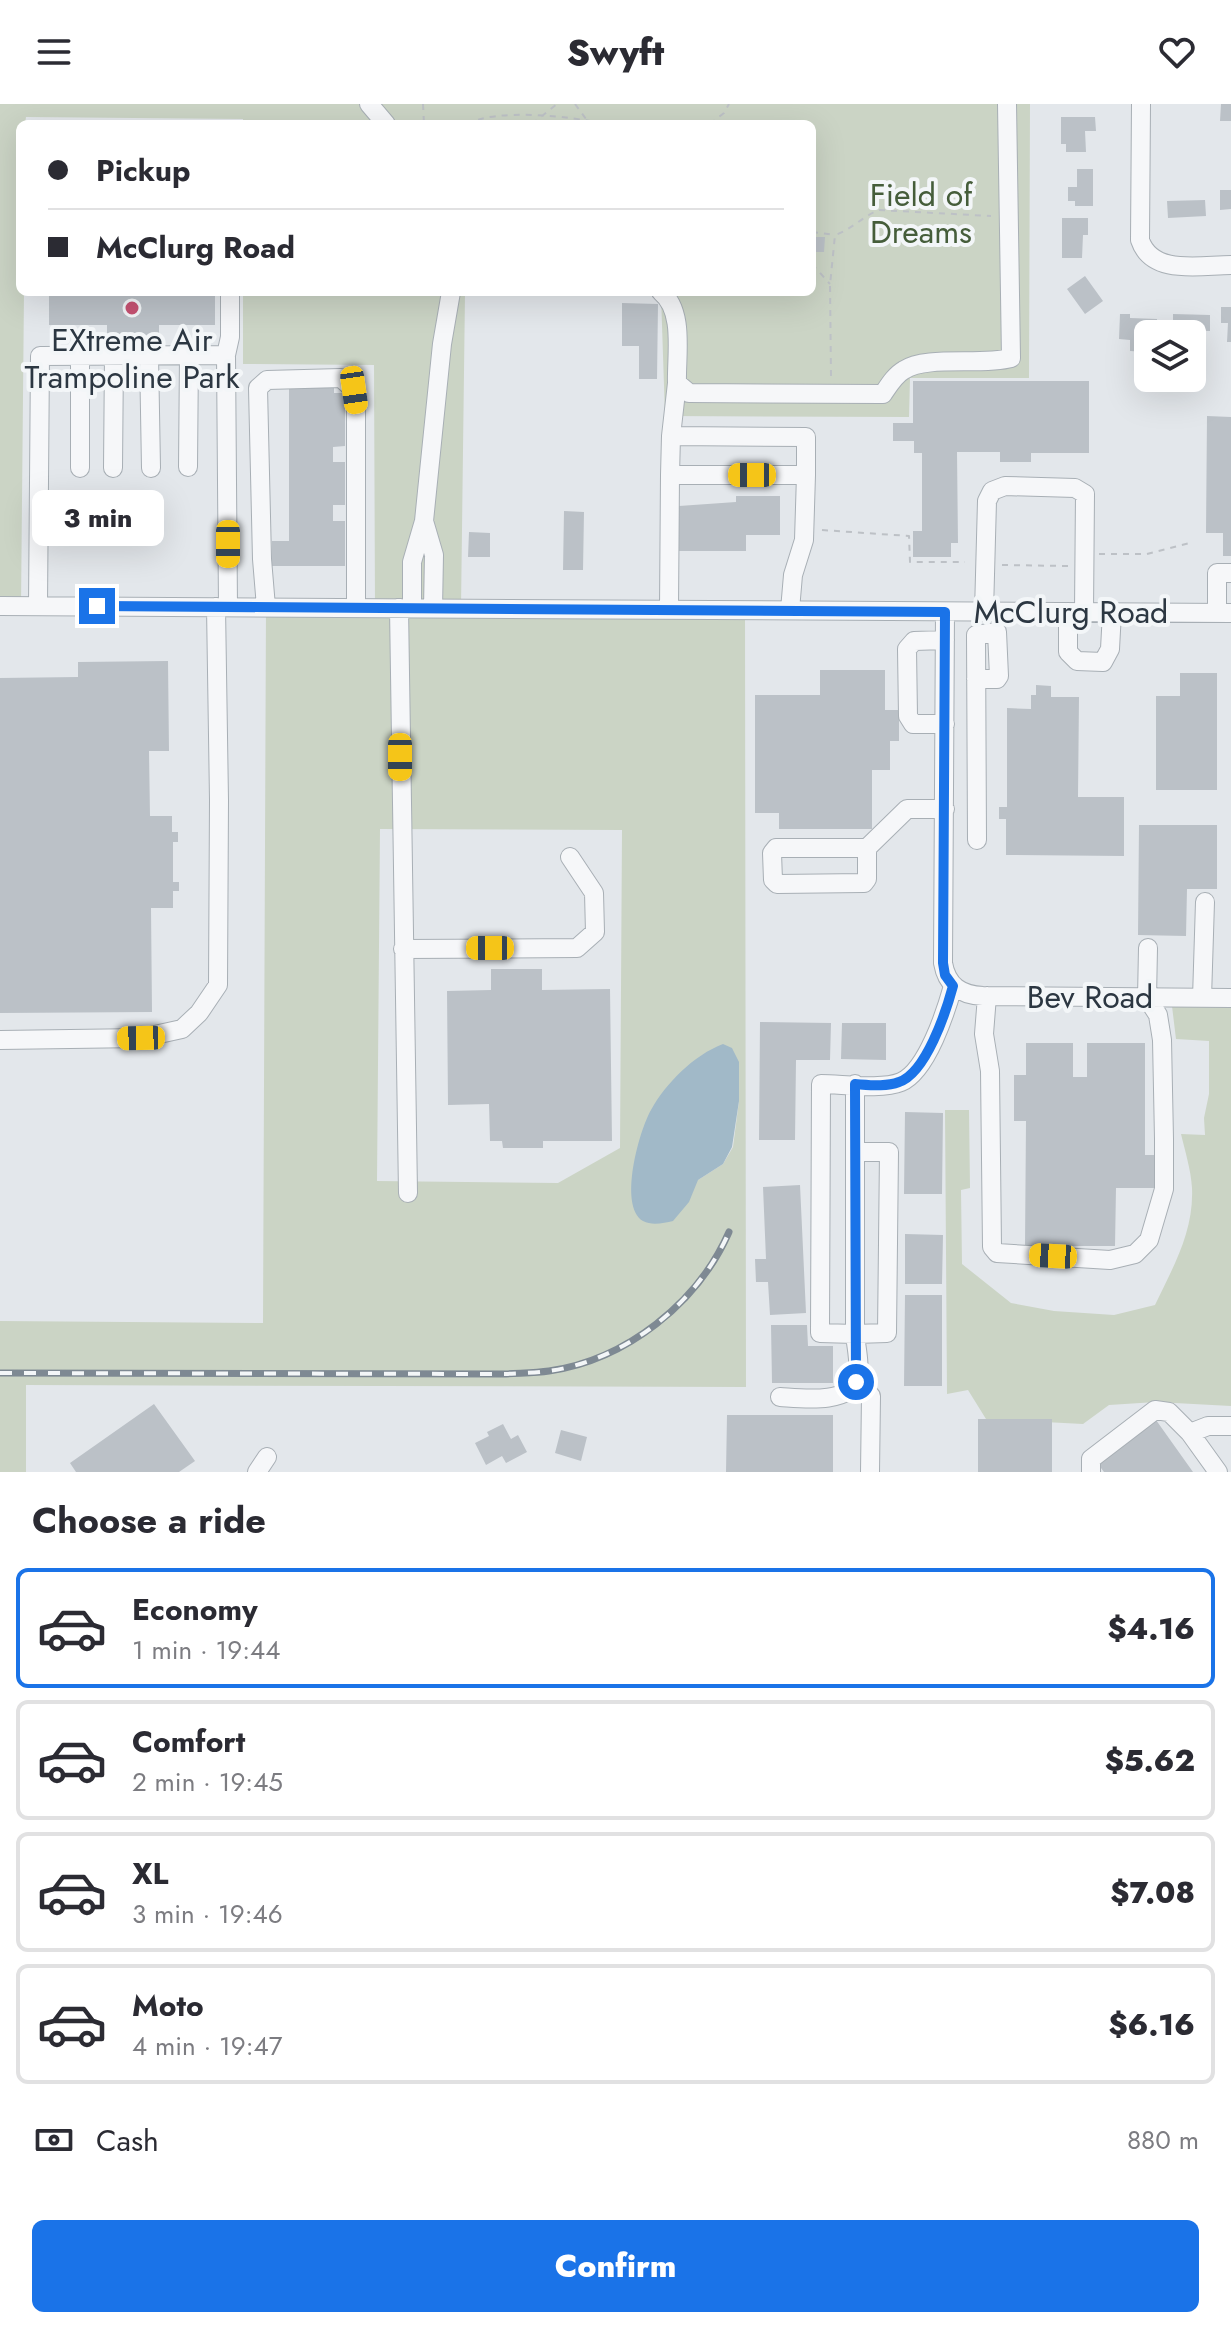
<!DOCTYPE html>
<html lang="en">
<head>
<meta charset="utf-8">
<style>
  body { margin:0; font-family:Jost,sans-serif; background:#f2f2f3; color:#2b2b33; height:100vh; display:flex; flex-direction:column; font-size:30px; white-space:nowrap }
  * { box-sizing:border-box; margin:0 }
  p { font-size:26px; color:#7c7c81 }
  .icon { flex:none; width:44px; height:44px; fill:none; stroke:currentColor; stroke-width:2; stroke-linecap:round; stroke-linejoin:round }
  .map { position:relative; height:1368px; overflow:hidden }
  .sheet { display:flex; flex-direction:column; background:#fff; flex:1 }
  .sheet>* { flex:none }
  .guide { position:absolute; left:16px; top:16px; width:800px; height:176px; border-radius:12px; box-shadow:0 8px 32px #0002; display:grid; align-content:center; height:176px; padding:0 32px; background:#fff }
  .buttons { position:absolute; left:1134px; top:216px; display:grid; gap:16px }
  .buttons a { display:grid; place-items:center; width:72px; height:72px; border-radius:12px; background:#fff; box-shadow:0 8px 32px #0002; font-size:40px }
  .end { position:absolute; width:36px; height:36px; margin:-18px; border:10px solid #1a73e8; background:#fff; box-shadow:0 0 0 4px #fff }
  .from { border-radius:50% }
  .bubble { position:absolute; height:56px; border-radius:12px; background:#fff; box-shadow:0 8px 32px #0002; font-size:26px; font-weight:800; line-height:56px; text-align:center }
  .car { position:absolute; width:24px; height:48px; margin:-24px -12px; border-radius:10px; box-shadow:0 0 6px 2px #0007; background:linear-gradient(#f5c518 24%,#345 0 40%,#f5c518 0 76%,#345 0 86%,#f5c518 0) }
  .guide b { display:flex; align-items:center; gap:28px; height:76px; font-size:30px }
  .guide b+b { border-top:2px solid #e1e1e2 }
  .guide i { width:20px; height:20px; background:#2b2b33 }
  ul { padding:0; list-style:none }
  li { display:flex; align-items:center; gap:24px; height:120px; margin:0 16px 12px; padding:0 16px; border:4px solid #e1e1e2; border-radius:12px }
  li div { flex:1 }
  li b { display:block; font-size:30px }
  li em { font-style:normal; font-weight:800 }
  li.current { border-color:#1a73e8 }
  li>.icon { width:72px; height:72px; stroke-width:1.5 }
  h2 { padding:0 32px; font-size:36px; line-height:96px }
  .pay { display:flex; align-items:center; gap:20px; height:88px; padding:0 32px; font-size:30px }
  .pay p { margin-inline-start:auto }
  .button { display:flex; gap:16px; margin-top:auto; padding:16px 32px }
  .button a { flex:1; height:92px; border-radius:12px; background:#1a73e8; color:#fff; font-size:32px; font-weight:800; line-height:92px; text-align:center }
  header { display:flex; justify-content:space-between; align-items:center; height:104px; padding:0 32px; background:#fff; font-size:36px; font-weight:800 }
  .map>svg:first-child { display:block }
  .green { fill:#cbd4c5; fill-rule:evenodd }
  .water { fill:#a1b9c8 }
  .building { fill:#bbc1c7 }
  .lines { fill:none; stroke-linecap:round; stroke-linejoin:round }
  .minor-casing { stroke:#a8afb5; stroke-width:20 }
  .path { stroke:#bdc1c6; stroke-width:2; stroke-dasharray:6 6; stroke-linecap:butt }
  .minor { stroke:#f6f7f9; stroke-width:18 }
  .rail-casing { stroke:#7e8993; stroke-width:7 }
  .rail { stroke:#f3f6f8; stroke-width:4; stroke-dasharray:12; stroke-linecap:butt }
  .route { stroke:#1a73e8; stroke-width:10 }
  .poi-dot { fill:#c65272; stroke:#f3f6f8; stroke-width:3 }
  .labels { text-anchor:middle; stroke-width:8; stroke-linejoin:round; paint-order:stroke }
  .park-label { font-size:32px; fill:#455d3a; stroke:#f3f6f8 }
  .poi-label { font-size:32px; fill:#2c3742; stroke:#f3f6f8 }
  .street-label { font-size:32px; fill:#2c3742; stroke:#f3f6f8 }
</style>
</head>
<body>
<header><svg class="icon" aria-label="menu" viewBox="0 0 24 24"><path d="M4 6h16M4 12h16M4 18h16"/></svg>Swyft<svg class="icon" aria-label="heart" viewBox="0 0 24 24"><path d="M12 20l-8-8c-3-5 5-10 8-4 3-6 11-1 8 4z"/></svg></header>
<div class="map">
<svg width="1231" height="1368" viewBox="0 0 1231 1368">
  <rect width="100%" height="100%" fill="#e3e7eb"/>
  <path class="green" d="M0 0H1030L1029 274H910L909 313 665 312 661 191 465 190 461 504 745 506 746 1283 26 1281V1368H0V1217L263 1219 266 503H375L374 261 243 260V188H812V20H243V15L26 13 25 20H20V188H24L21 502H0ZM380 725 622 726 620 1044 558 1079 377 1077ZM739 997 733 1043 723 1060 698 1076Z
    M1171 894H1231V1302L1156 1298 1109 1301 1083 1320 986 1315 968 1286 947 1290 945 1006H969L970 1084 961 1086 962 1160 1011 1199 1054 1207 1114 1211 1155 1201C1173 1163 1194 1128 1192 1084 1191 1066 1185 1047 1181 1030L1205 1031 1204 1014 1209 990V937L1176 935Z"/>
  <path class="water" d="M723 940 732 944 739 958V997L732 1043 723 1060 698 1076 689 1098 673 1117C664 1119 652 1122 643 1117 618 1102 639 1027 651 1006 666 979 694 951 723 940Z"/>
  <path class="building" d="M1221 0H1231V17H1220Z
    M1061 13H1095L1096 27H1085L1086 48H1066V40H1061Z
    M1077 65H1093V102H1075V97H1068V83H1077Z
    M1220 86H1231V105L1220 106Z
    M1205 96 1206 112 1168 114 1167 97Z
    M1062 114H1088V131H1083L1082 154H1062Z
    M812 133H825L824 148H812Z
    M1085 172 1103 197 1085 210 1067 185Z
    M49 188H215V221H159V237H107V221H49Z
    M622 199 658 200 657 275H639V242H622Z
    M1221 203H1231V238H1227L1228 219H1221Z
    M1120 210H1130V214L1157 215V230H1148V248L1130 247V236L1119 235Z
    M1173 210 1210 211V227L1173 226Z
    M913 277H1089V349H1031V358H1000V348H957L958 439H951V453H913V427H922V349H914V337H893V319H913Z
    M289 280H334V289H345V342L333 343V358H345V401H333V417H345V462H272V437H289Z
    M1207 312 1231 313V452H1223V429H1206Z
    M736 392H780V431H746V447H674L679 402 736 398Z
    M564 407 584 408 583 466H563Z
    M469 428 490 429V453H468Z
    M168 557 169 647H149L150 712H172V728H178V738H173V778H179V787H173V804H151L152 908 0 909V574L78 573V558Z
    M820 566H885V606H899V637H890V666H872V725H779V709H755V591H820Z
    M1180 569H1217V686H1156V592H1180Z
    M1036 581 1051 582V593H1079L1078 693H1124V752L1006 751V715H999V703H1007V604L1031 605V591H1036Z
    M1139 721H1217V785H1187L1186 832 1138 831Z
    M491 865H542V886L610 885 612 1037H543V1044H503L502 1037H490L489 1000 448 1001 447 887 491 886Z
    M760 918 831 919 830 956H796L795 1036H759Z
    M842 919H886V956L841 955Z
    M1026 939H1073V973H1087V939H1145V1051H1155V1084H1116L1115 1142H1025L1026 1017H1014V971H1026Z
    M905 1008 943 1009 942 1090H904Z
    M800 1081 806 1209 770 1211 768 1178H756L755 1155H766L763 1083Z
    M905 1130 943 1131 942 1180H905Z
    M905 1191H942V1282H904Z
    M771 1221H807L808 1242H833V1279H772Z
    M154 1300 195 1357 179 1368H76L70 1359Z
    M727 1311H833V1368H726Z
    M978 1315H1052V1368H978Z
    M1156 1316 1193 1368H1104L1095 1356Z
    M503 1320 511 1335 518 1331 527 1348 506 1359 502 1352 486 1361 475 1339 489 1332 487 1328Z
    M561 1326 587 1333 581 1357 555 1349Z"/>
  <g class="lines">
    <g class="minor-casing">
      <path id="minor" d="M369 0 386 20
        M1141 0 1140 136C1152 172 1200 161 1231 161
        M661 188C685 207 676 252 677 279L689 289 883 290C889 281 895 271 904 266 926 251 982 262 1011 254L1007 0
        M149 251 151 364
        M226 251 230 233V188
        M80 252V364
        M671 332 677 279
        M188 363 189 251
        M113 364 114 251
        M670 371 671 332 806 333V371
        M424 417 434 451 433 504
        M0 502 1231 509
        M38 502 40 252 226 251 228 503
        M266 503 262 455 258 284 267 276 341 274 354 286 356 303V504
        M399 504 408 1089
        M412 504V458L424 417 442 240 451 188
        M669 505 670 371H806L804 436 793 471 790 506
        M945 508 943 859C947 882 961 891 983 892L1231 894
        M984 508 987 397 992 387 1005 382 1075 384 1085 390 1084 508
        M1068 508V548L1077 557 1103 558 1110 545 1112 508
        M1217 509V469H1231
        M945 536 914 537 907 545 908 612 913 620H945
        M976 575H997L999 572 997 528 976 531C976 599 977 667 977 736
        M867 744V775L864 779 777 780 773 776 772 749 776 744H867L907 705H945
        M403 845 577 844 595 828 594 789 570 753
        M987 892 984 930 990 967 992 1143 997 1149 1110 1156 1135 1150 1149 1136 1164 1085V1035L1162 936 1158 911 1147 894 1148 844
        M1202 894 1205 798
        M0 936 141 934 182 925 199 909 218 881 219 696 216 503
        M855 980V1230L887 1229 889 1048H855
        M856 1278 871 1292 870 1368
        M780 1293C799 1294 850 1301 857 1275 861 1262 856 1243 855 1230L820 1229 821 980C842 980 882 986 901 978 927 967 946 907 953 882
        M1190 1329 1218 1368
        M257 1368 267 1353
        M1091 1368V1355L1155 1306 1169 1308 1190 1329 1208 1322H1231"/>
    </g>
    <path class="path" d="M423 0 424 20
      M575 0 586 15
      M467 20C497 4 571 12 604 20
      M532 20 557 0
      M710 20 724 9 729 0
      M812 128 835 131
      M812 160 830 180
      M831 272 830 181 835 131C851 126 863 112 879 106L991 112
      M822 426 909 432 910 458H965
      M1099 450H1147L1190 439
      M1002 461 1069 462"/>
    <use href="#minor" class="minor"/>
    <g class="rail-casing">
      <path id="rail" d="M0 1269 506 1270C520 1269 535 1269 549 1267 626 1256 698 1199 729 1128"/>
    </g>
    <use href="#rail" class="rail"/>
  </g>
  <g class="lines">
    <path class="route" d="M97 502 945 508 943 859 945 871 953 882C946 908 926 969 899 978 886 983 870 981 855 980L856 1278"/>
  </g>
  <circle class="poi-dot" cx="132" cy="204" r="8"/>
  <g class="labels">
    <g class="park-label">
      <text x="921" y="102">Field of<tspan x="921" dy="37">Dreams</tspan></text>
    </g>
    <g class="poi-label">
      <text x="132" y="247">EXtreme Air<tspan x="132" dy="37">Trampoline Park</tspan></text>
    </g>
    <g class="street-label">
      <text x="1071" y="519">McClurg Road</text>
      <text x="1090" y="904">Bev Road</text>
    </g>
  </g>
</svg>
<div class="buttons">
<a><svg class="icon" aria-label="layers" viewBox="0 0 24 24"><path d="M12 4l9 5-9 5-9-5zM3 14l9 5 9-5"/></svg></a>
</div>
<i class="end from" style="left:856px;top:1278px"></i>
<i class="end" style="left:97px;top:502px"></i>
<div class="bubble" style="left:32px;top:386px;width:132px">3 min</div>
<i class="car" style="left:354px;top:286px;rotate:172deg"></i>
<i class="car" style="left:752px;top:371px;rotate:270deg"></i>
<i class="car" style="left:228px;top:440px;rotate:180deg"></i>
<i class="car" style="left:400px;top:653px;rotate:180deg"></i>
<i class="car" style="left:490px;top:844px;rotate:270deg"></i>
<i class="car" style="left:141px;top:934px;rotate:269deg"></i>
<i class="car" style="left:1053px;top:1152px;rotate:273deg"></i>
<div class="guide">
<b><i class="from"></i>Pickup</b>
<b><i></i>McClurg Road</b>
</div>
</div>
<section class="sheet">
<h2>Choose a ride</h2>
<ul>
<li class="current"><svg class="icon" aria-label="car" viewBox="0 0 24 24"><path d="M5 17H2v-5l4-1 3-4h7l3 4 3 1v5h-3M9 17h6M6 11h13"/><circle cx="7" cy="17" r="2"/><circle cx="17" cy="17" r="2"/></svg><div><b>Economy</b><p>1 min · 19:44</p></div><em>$4.16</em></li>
<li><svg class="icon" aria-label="car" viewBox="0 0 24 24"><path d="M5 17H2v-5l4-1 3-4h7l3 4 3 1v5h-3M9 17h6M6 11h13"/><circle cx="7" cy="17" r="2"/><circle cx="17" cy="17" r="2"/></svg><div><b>Comfort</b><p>2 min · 19:45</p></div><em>$5.62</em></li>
<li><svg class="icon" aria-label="car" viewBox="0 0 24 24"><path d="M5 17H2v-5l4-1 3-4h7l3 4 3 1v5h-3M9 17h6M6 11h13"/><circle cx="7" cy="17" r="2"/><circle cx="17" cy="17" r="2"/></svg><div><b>XL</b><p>3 min · 19:46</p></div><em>$7.08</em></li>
<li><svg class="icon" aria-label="car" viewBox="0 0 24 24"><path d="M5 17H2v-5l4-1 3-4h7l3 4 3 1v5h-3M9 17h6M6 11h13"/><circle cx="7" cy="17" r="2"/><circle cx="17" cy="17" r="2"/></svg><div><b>Moto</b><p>4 min · 19:47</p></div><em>$6.16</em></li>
</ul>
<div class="pay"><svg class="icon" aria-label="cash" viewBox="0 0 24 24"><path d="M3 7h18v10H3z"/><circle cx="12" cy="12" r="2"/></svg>Cash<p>880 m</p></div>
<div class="button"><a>Confirm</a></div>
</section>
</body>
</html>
